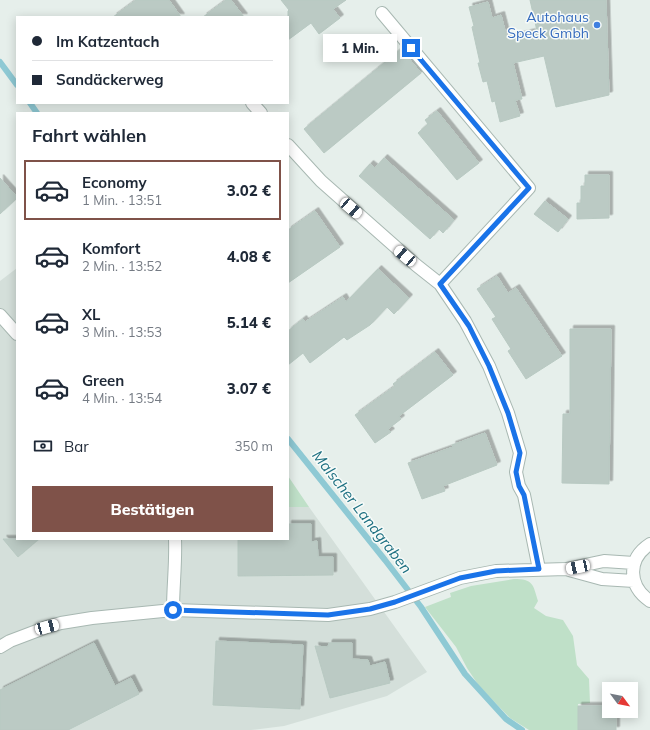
<!DOCTYPE html>
<html lang="de">
<head>
<meta charset="utf-8">
<style>
  body { margin:0; font-family:Mulish,sans-serif; background:#f6f6f7; color:#1f2937; height:100vh; display:flex; flex-direction:column; font-size:15px; white-space:nowrap }
  * { box-sizing:border-box; margin:0 }
  p { font-size:13px; color:#747a83 }
  .icon { flex:none; width:22px; height:22px; fill:none; stroke:currentColor; stroke-width:2; stroke-linecap:round; stroke-linejoin:round }
  .map { position:relative; flex:1; overflow:hidden }
  .panel { position:absolute; left:16px; top:112px; width:273px; height:428px; display:flex; flex-direction:column; background:#fff; border-radius:0px; box-shadow:0 2px 10px #0003 }
  .panel>* { flex:none }
  .top-card { position:absolute; left:16px; top:16px; width:273px; height:88px; border-radius:0px; box-shadow:0 2px 10px #0003; display:grid; align-content:center; height:88px; padding:0 16px; background:#fff }
  .needle { width:26px; rotate:122deg }
  .tools { position:absolute; left:602px; top:682px; display:grid; gap:8px }
  .tools a { display:grid; place-items:center; width:36px; height:36px; border-radius:0px; background:#fff; box-shadow:0 2px 10px #0003; font-size:20px }
  .end { position:absolute; width:18px; height:18px; margin:-9px; border:5px solid #1a73e8; background:#fff; box-shadow:0 0 0 2px #fff }
  .from { border-radius:50% }
  .bubble { position:absolute; height:28px; border-radius:0px; background:#fff; box-shadow:0 2px 10px #0003; font-size:13px; font-weight:800; line-height:28px; text-align:center }
  .car { position:absolute; width:12px; height:24px; margin:-12px -6px; border-radius:5px; box-shadow:0 0 3px 1px #0007; background:linear-gradient(#fff 24%,#345 0 40%,#fff 0 76%,#345 0 86%,#fff 0) }
  .top-card b { display:flex; align-items:center; gap:14px; height:38px; font-size:15px }
  .top-card b+b { border-top:1px solid #e0e1e3 }
  .top-card i { width:10px; height:10px; background:#1f2937 }
  ul { padding:0; list-style:none }
  li { display:flex; align-items:center; gap:12px; height:60px; margin:0 8px 6px; padding:0 8px; border:2px solid transparent; border-radius:0px }
  li div { flex:1 }
  li b { display:block; font-size:15px }
  li em { font-style:normal; font-weight:800 }
  li.on { border-color:#7f5249 }
  li>.icon { width:36px; height:36px; stroke-width:1.5 }
  h2 { padding:0 16px; font-size:18px; line-height:48px }
  .pay { display:flex; align-items:center; gap:10px; height:44px; padding:0 16px; font-size:15px }
  .pay p { margin-inline-start:auto }
  .button { display:flex; gap:8px; margin-top:auto; padding:8px 16px }
  .button a { flex:1; height:46px; border-radius:0px; background:#7f5249; color:#fff; font-size:16px; font-weight:800; line-height:46px; text-align:center }
  .map>svg:first-child { display:block }
  .built { fill:#d4dfda }
  .green { fill:#bfe0c8 }
  .lines { fill:none; stroke-linecap:round; stroke-linejoin:round }
  .stream { stroke:#8ec9d4; stroke-width:6 }
  .building { fill:#bbcac4; stroke:#b8c9c2; filter:url(#shadow) }
  .minor-casing { stroke:#a8b8b2; stroke-width:14 }
  .minor { stroke:#fff; stroke-width:12 }
  .route { stroke:#1a73e8; stroke-width:5 }
  .shop-dot { fill:#3f7fe0; stroke:#f7fbf9; stroke-width:1.5 }
  .labels { text-anchor:middle; stroke-width:3; stroke-linejoin:round; paint-order:stroke }
  .shop-label { font-size:14px; fill:#366cbe; stroke:#f7fbf9; text-anchor:end }
  .water-label { font-size:15px; font-style:italic; fill:#1c6f80; stroke:#f7fbf9 }
</style>
</head>
<body>
<div class="map">
<svg width="650" height="730" viewBox="0 0 650 730">
  <defs>
    <filter id="shadow"><feDropShadow dx="3.5" dy="-3.5" stdDeviation="0" flood-color="#0004"/></filter>
  </defs>
  <rect width="100%" height="100%" fill="#e6efeb"/>
  <path class="built" d="M17 268V539H288V507H309L427 672 387 696 284 726 251 730H0V281Z"/>
  <path class="green" d="M288 476 309 507H288Z
    M514 579C533 579 533 584 538 601L534 608 546 616 563 620 573 636 577 665 589 679 590 703 578 704V730H529L510 718 479 686 467 668 456 647 425 607 451 597 450 593 471 586Z"/>
  <g class="lines">
    <path class="stream" d="M0 62 17 85
      M30 103 37 113
      M288 439 385 560 421 607 465 674 506 719 522 730"/>
  </g>
  <path class="building" d="M136 0H169L181 17H113Z
    M226 0H231L244 17H203Z
    M281 0H346L333 9 340 18 319 34 311 23 288 40V11L289 10Z
    M530 0H606L609 95 556 107 544 56 513 63 522 99 515 100 520 116 500 122 495 101 492 102 487 81 483 82 478 63H480L472 27 474 26 469 7 488 2 492 18 501 15 507 38 537 31Z
    M401 49 421 73 324 153 304 129Z
    M437 111 479 163 457 180 418 133 428 124 425 120Z
    M384 158 454 220 443 233 439 229 430 239 359 176 370 164 375 168Z
    M585 175H609V218L577 219V203H581V186H585Z
    M0 178 17 197V198L0 214Z
    M545 201 568 219 558 232 534 214Z
    M315 211 340 247 288 283V230Z
    M378 269 409 298 394 314 387 307 370 325 347 340 344 337 310 363 303 353 288 365V331L303 319 305 322 343 297 346 302Z
    M497 276 508 293 516 288 562 356 526 379 508 351 511 349 492 319 496 317 477 289Z
    M570 329H611L609 484 562 483 563 414H570Z
    M435 352 453 375 399 416 401 419 388 429 391 432 375 443 355 415 395 386 393 384Z
    M485 433 497 465 443 486 445 491 422 499 408 463 453 447 452 445Z
    M288 524H311V542L317 541 318 557H333V575L238 576V539H288Z
    M3 539H39L18 557Z
    M216 641 303 645 300 709 213 705Z
    M94 643 115 686 131 678 139 694 68 730H0V690Z
    M329 643H352V659L368 660 370 666 385 662 390 683 330 698 315 646 328 647Z
    M578 706H609V711H616V730H578Z"/>
  <g class="lines">
    <g class="minor-casing">
      <path id="minor" d="M382 13 529 188 440 284
        M252 103 261 113
        M288 145 321 181 416 265 440 284 465 321 489 366 508 413 520 453 516 472 519 486 524 495 539 569
        M0 315 17 334
        M650 544C627 559 628 586 650 601
        M569 570 602 579 634 581
        M173 610C173 586 176 563 175 539
        M0 647 10 641 47 627 61 623 92 618 173 610 328 615 370 609 395 602 460 578 496 571 566 569 604 561 634 563"/>
    </g>
    <use href="#minor" class="minor"/>
  </g>
  <g class="lines">
    <path class="route" d="M173 610 328 615 370 609 395 602 460 578 496 571 539 569 524 495 519 486 516 472 520 453 508 413 489 366 469 326 440 284 529 188 411 48"/>
  </g>
  <circle class="shop-dot" cx="597" cy="25" r="4"/>
  <g class="labels">
    <g class="shop-label">
      <text x="589" y="22">Autohaus<tspan x="589" dy="16">Speck Gmbh</tspan></text>
    </g>
    <g class="water-label">
      <text transform="translate(362 512) rotate(52)" y="5">Malscher Landgraben</text>
    </g>
  </g>
</svg>
<div class="tools">
<a><svg class="needle" viewBox="-14 -14 28 28"><path d="M0-13l5 13h-10z" fill="#e53935"/><path d="M0 13l5-13h-10z" fill="#747a83"/></svg></a>
</div>
<i class="end from" style="left:173px;top:610px"></i>
<i class="end" style="left:411px;top:48px"></i>
<div class="bubble" style="left:323px;top:34px;width:74px">1 Min.</div>
<i class="car" style="left:351px;top:208px;rotate:131deg"></i>
<i class="car" style="left:405px;top:256px;rotate:311deg"></i>
<i class="car" style="left:578px;top:567px;rotate:258deg"></i>
<i class="car" style="left:47px;top:627px;rotate:75deg"></i>
<div class="top-card">
<b><i class="from"></i>Im Katzentach</b>
<b><i></i>Sandäckerweg</b>
</div>
<section class="panel">
<h2>Fahrt wählen</h2>
<ul>
<li class="on"><svg class="icon" aria-label="car" viewBox="0 0 24 24"><path d="M5 17H2v-5l4-1 3-4h7l3 4 3 1v5h-3M9 17h6M6 11h13"/><circle cx="7" cy="17" r="2"/><circle cx="17" cy="17" r="2"/></svg><div><b>Economy</b><p>1 Min. · 13:51</p></div><em>3.02 €</em></li>
<li><svg class="icon" aria-label="car" viewBox="0 0 24 24"><path d="M5 17H2v-5l4-1 3-4h7l3 4 3 1v5h-3M9 17h6M6 11h13"/><circle cx="7" cy="17" r="2"/><circle cx="17" cy="17" r="2"/></svg><div><b>Komfort</b><p>2 Min. · 13:52</p></div><em>4.08 €</em></li>
<li><svg class="icon" aria-label="car" viewBox="0 0 24 24"><path d="M5 17H2v-5l4-1 3-4h7l3 4 3 1v5h-3M9 17h6M6 11h13"/><circle cx="7" cy="17" r="2"/><circle cx="17" cy="17" r="2"/></svg><div><b>XL</b><p>3 Min. · 13:53</p></div><em>5.14 €</em></li>
<li><svg class="icon" aria-label="car" viewBox="0 0 24 24"><path d="M5 17H2v-5l4-1 3-4h7l3 4 3 1v5h-3M9 17h6M6 11h13"/><circle cx="7" cy="17" r="2"/><circle cx="17" cy="17" r="2"/></svg><div><b>Green</b><p>4 Min. · 13:54</p></div><em>3.07 €</em></li>
</ul>
<div class="pay"><svg class="icon" aria-label="cash" viewBox="0 0 24 24"><path d="M3 7h18v10H3z"/><circle cx="12" cy="12" r="2"/></svg>Bar<p>350 m</p></div>
<div class="button"><a>Bestätigen</a></div>
</section>
</div>
</body>
</html>
